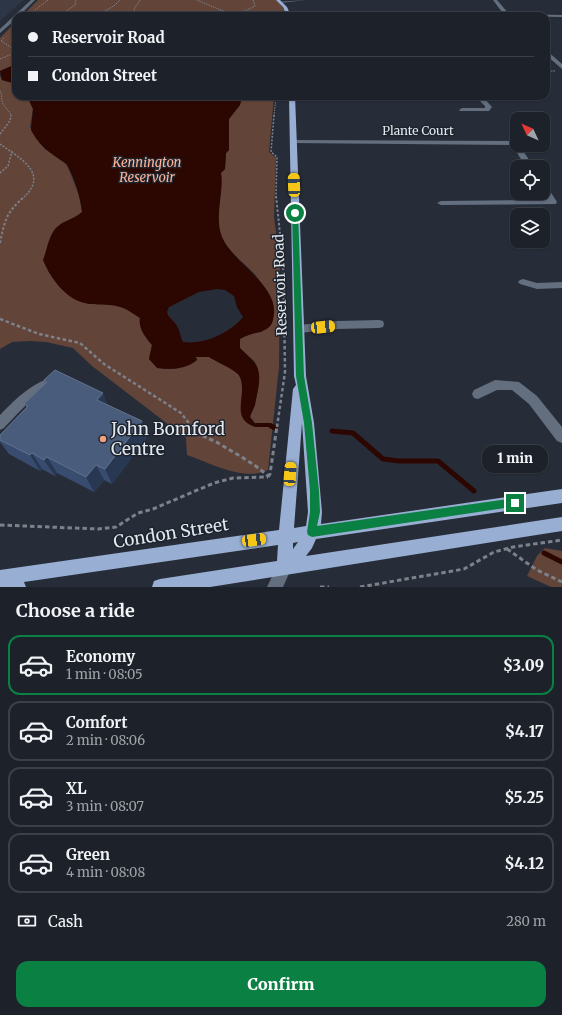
<!DOCTYPE html>
<html lang="en">
<head>
<meta charset="utf-8">
<style>
  body { margin:0; font-family:Merriweather,serif; background:#252a32; color:#f1f3f6; height:100vh; display:flex; flex-direction:column; font-size:15px; white-space:nowrap }
  * { box-sizing:border-box; margin:0 }
  p { font-size:13px; color:#a0a4a8 }
  .icon { flex:none; width:22px; height:22px; fill:none; stroke:currentColor; stroke-width:2; stroke-linecap:round; stroke-linejoin:round }
  .map { position:relative; height:587px; overflow:hidden }
  .sheet { display:flex; flex-direction:column; background:#1d222a; flex:1 }
  .sheet>* { flex:none }
  .hud { position:absolute; left:12px; top:12px; width:538px; height:88px; border-radius:12px; box-shadow:0 1px 3px #0004,0 0 0 1px #3b3f47; display:grid; align-content:center; height:88px; padding:0 16px; background:#1d222a }
  .needle { width:26px; rotate:314deg }
  .fabs { position:absolute; left:510px; top:112px; display:grid; gap:8px }
  .fabs a { display:grid; place-items:center; width:40px; height:40px; border-radius:8px; background:#1d222a; box-shadow:0 1px 3px #0004,0 0 0 1px #3b3f47; font-size:20px }
  .end { position:absolute; width:18px; height:18px; margin:-9px; border:5px solid #0b8043; background:#fff; box-shadow:0 0 0 2px #fff }
  .from { border-radius:50% }
  .bubble { position:absolute; height:28px; border-radius:12px; background:#1d222a; box-shadow:0 1px 3px #0004,0 0 0 1px #3b3f47; font-size:13px; font-weight:800; line-height:28px; text-align:center }
  .car { position:absolute; width:12px; height:24px; margin:-12px -6px; border-radius:5px; box-shadow:0 0 3px 1px #0007; background:linear-gradient(#f5c518 24%,#345 0 40%,#f5c518 0 76%,#345 0 86%,#f5c518 0) }
  .hud b { display:flex; align-items:center; gap:14px; height:38px; font-size:15px }
  .hud b+b { border-top:1px solid #3b3f47 }
  .hud i { width:10px; height:10px; background:#f1f3f6 }
  ul { padding:0; list-style:none }
  li { display:flex; align-items:center; gap:12px; height:60px; margin:0 8px 6px; padding:0 8px; border:2px solid #3b3f47; border-radius:12px }
  li div { flex:1 }
  li b { display:block; font-size:15px }
  li em { font-style:normal; font-weight:800 }
  li.selected { border-color:#0b8043 }
  li>.icon { width:36px; height:36px; stroke-width:1.5 }
  h2 { padding:0 16px; font-size:18px; line-height:48px }
  .pay { display:flex; align-items:center; gap:10px; height:44px; padding:0 16px; font-size:15px }
  .pay p { margin-inline-start:auto }
  .button { display:flex; gap:8px; margin-top:auto; padding:8px 16px }
  .button a { flex:1; height:46px; border-radius:12px; background:#0b8043; color:#fff; font-size:16px; font-weight:800; line-height:46px; text-align:center }
  .map>svg:first-child { display:block }
  .built { fill:#2c3646 }
  .green { fill:#634438 }
  .water { fill:#2c0600; fill-rule:evenodd }
  .lines { fill:none; stroke-linecap:round; stroke-linejoin:round }
  .stream-far1 { stroke:#2c0600; stroke-width:4 }
  .stream { stroke:#2c0600; stroke-width:5 }
  .path-far4 { stroke:#7c818a; stroke-width:1; stroke-dasharray:1.5 1; stroke-linecap:butt }
  .path-far3 { stroke:#7c818a; stroke-width:1.5; stroke-dasharray:2 1.5; stroke-linecap:butt }
  .path-far2 { stroke:#7c818a; stroke-width:2; stroke-dasharray:2.5 2; stroke-linecap:butt }
  .path-far1 { stroke:#7c818a; stroke-width:2.5; stroke-dasharray:3.5 2.5; stroke-linecap:butt }
  .path { stroke:#7c818a; stroke-width:3; stroke-dasharray:4.5 3; stroke-linecap:butt }
  .minor { fill:#636e7f; fill-rule:evenodd }
  .major { fill:#98aed2; fill-rule:evenodd }
  .wall { fill:#374c6e }
  .shaded-wall { fill:#293852 }
  .building { fill:#495c7b; stroke:#62728d }
  .route { fill:#0b8043 }
  .poi-dot { fill:#f2a081; stroke:#1d242e; stroke-width:1.5 }
  .labels { text-anchor:middle; stroke-width:3; stroke-linejoin:round; paint-order:stroke }
  .far-street-label { font-size:12px; fill:#e3e7ee; stroke:#1d242e }
  .far-water-label { font-size:13px; font-style:italic; fill:#feb296; stroke:#1d242e }
  .street-label { font-size:14px; fill:#e3e7ee; stroke:#1d242e }
  .near-poi-label { font-size:17px; fill:#e3e7ee; stroke:#1d242e; text-anchor:start }
  .near-street-label { font-size:17px; fill:#e3e7ee; stroke:#1d242e }
</style>
</head>
<body>
<div class="map">
<svg width="562" height="587" viewBox="0 0 562 587">
  <rect width="100%" height="100%" fill="#272d38"/>
  <path class="built" d="M0 0H24L0 21Z"/>
  <path class="green" d="M38 0H276L282 6 287 16H22Z
    M16 22V64L0 71V38Z
    M0 76 2 80 16 84V96H27L33 109 30 127 44 148 67 165 79 195 82 212 73 219 61 224 48 271C57 284 67 297 82 302 87 304 92 304 97 304 113 304 128 307 140 318 138 328 146 338 152 345L149 359C163 375 179 369 196 361V357H209C217 362 228 366 236 372 249 383 235 407 246 422L255 423 250 417 255 404 259 381 255 362 240 348V339L253 333 262 332 273 304C268 295 263 285 257 277 244 261 224 251 219 229 215 211 224 191 221 173L225 169 226 153 229 150V119L240 105 242 96H274L269 152 276 158 274 217 280 262 279 367 268 470C245 482 210 463 187 455L186 438 92 366 73 348 46 342 30 341 12 342 0 349Z
    M545 548 562 551V587H551L527 576 537 556Z"/>
  <path class="water" d="M16 64V84L2 80 0 71Z
    M27 96H242L240 105 229 119V150L226 153 225 169 221 173C224 194 214 216 222 237 232 262 277 284 274 314 273 320 273 324 268 328 260 334 249 333 240 339V348C244 353 250 357 254 362 264 373 257 393 255 405 254 409 251 412 250 417L256 425 255 427C229 418 248 396 240 377 237 370 216 362 209 357H196L197 360C186 369 172 370 157 368L149 359 152 345C146 338 138 328 140 318 137 316 135 315 132 313 117 301 102 307 85 303 65 299 50 277 43 260 47 250 49 234 57 227 63 221 74 219 82 212 82 203 72 167 64 162 49 152 40 147 31 130L33 109ZM217 289 225 290 234 296 237 307 243 317C230 333 204 345 183 342 180 336 180 331 177 326 174 320 168 318 167 312L169 307 199 292Z"/>
  <g class="lines">
    <path class="stream-far1" d="M256 425H270L273 427"/>
    <path class="stream" d="M271 426 275 428
      M332 431 353 433 383 459 399 461H438L474 491
      M544 553 562 562"/>
    <path class="path-far4" d="M140 0 134 9 135 13 144 16
      M197 0 235 16
      M35 10 48 0
      M59 16 75 5 76 0
      M97 16 115 5 120 0
      M219 16 243 12 255 6 253 0
      M4 38 1 41 12 48
      M0 59 12 54V48L16 46
      M546 71H555
      M0 91C3 95 1 97 2 101 3 107 10 110 11 116
      M274 116 276 96"/>
    <path class="path-far3" d="M274 115 271 152 277 157 276 197
      M0 134 10 121 11 115
      M0 144C18 157 50 173 24 197
      M0 173 8 166 12 151"/>
    <path class="path-far2" d="M276 196 283 262 284 299
      M0 243C5 219 6 213 25 196"/>
    <path class="path-far1" d="M0 319 39 334 80 343 104 364 181 413 192 427
      M277 427 285 372 284 298"/>
    <path class="path" d="M191 426C201 438 211 438 223 446 238 455 255 464 268 476
      M268 477 270 474 277 426
      M0 525 98 529 116 527 138 513 153 509 214 483 233 478 268 477
      M507 549 537 570 562 582
      M320 587H329
      M360 587 464 569 494 552 513 547 562 540"/>
    <path class="minor" d="M31 0H35L19 16H16V19L0 33V29Z
      M306 0 280 3 278 2Z
      M493 0H497L509 14 562 15V17L505 16Z
      M546 50 562 64V69L546 55Z
      M475 96H482L492 107 489 111H460L459 110 462 108H485V106Z
      M293 140 514 141 516 142 517 145H519L534 167H526L512 145 291 143 290 142Z
      M543 185H546L557 202 556 204 441 205 437 203 441 201 547 200 543 193Z
      M523 279 537 283 562 282V288L537 289 520 284 518 282 520 280Z
      M379 320 383 321 384 324 383 327 379 328 338 329 299 333 295 332 294 329 295 326 299 325 338 321Z
      M58 375 62 377 64 380 62 383C36 392 23 408 4 428L0 430V415C17 397 33 382 58 375Z
      M495 380 519 382 537 396 562 427V443L557 441 529 404 512 390H497L478 399 474 398 472 394 474 390Z
      M284 559 289 562 292 567 283 587H267L279 562Z"/>
    <path class="major" d="M276 0H280L287 7 291 16H287L283 7Z
      M289 96H295L306 376 314 423 322 512 321 524 562 489V503L316 539 312 548 306 556 562 517V531L210 587H152L154 581 160 579 277 561 278 545 24 582 26 587H0V570L279 530 293 389 296 385 294 376ZM302 423 308 512 306 526 294 528ZM298 542 293 549V543Z"/>
  </g>
  <path class="wall" d="M44 380 108 405 142 421 147 437 112 484 104 480 94 492 57 473 55 476 42 469 40 471 9 454 0 442V435L27 408 24 404 46 383Z"/>
  <path class="shaded-wall" d="M103 393 110 410 97 400Z
    M142 421 147 437 112 484 105 469Z
    M32 453 42 469 40 471 30 455Z
    M47 457 57 473 55 476 44 460Z
    M96 465 104 480 94 492 86 477Z"/>
  <path class="building" d="M55 370 103 393 97 400 99 401 142 421 105 469 96 465 86 477 47 457 44 460 32 453 30 455 0 440V435L28 406 24 404 47 382 44 380Z"/>
  <path class="route" d="M295 212 298 213 304 376 312 423 319 491 320 512 317 526 515 498 518 500 520 503 518 506 312 537 308 535 307 532 310 512V491L304 423 296 376 292 213Z"/>
  <circle class="poi-dot" cx="103" cy="439" r="4"/>
  <g class="labels">
    <g class="far-street-label">
      <text x="418" y="135">Plante Court</text>
    </g>
    <g class="far-water-label">
      <text x="147" y="167">Kennington<tspan x="147" dy="15">Reservoir</tspan></text>
    </g>
    <g class="street-label">
      <text transform="translate(280 285) rotate(-92)" y="5">Reservoir Road</text>
    </g>
    <g class="near-poi-label">
      <text x="111" y="435">John Bomford<tspan x="111" dy="20">Centre</tspan></text>
    </g>
    <g class="near-street-label">
      <text transform="translate(171 533) rotate(-9)" y="6">Condon Street</text>
    </g>
  </g>
</svg>
<div class="fabs">
<a><svg class="needle" viewBox="-14 -14 28 28"><path d="M0-13l5 13h-10z" fill="#e53935"/><path d="M0 13l5-13h-10z" fill="#a0a4a8"/></svg></a>
<a><svg class="icon" aria-label="locate" viewBox="0 0 24 24"><circle cx="12" cy="12" r="6"/><path d="M12 2v4M12 18v4M2 12h4M18 12h4"/></svg></a>
<a><svg class="icon" aria-label="layers" viewBox="0 0 24 24"><path d="M12 4l9 5-9 5-9-5zM3 14l9 5 9-5"/></svg></a>
</div>
<i class="end from" style="left:295px;top:213px"></i>
<i class="end" style="left:515px;top:503px"></i>
<div class="bubble" style="left:482px;top:445px;width:66px">1 min</div>
<i class="car" style="left:294px;top:185px;rotate:358deg"></i>
<i class="car" style="left:323px;top:327px;rotate:84deg"></i>
<i class="car" style="left:290px;top:474px;rotate:4deg"></i>
<i class="car" style="left:254px;top:540px;rotate:82deg"></i>
<div class="hud">
<b><i class="from"></i>Reservoir Road</b>
<b><i></i>Condon Street</b>
</div>
</div>
<section class="sheet">
<h2>Choose a ride</h2>
<ul>
<li class="selected"><svg class="icon" aria-label="car" viewBox="0 0 24 24"><path d="M5 17H2v-5l4-1 3-4h7l3 4 3 1v5h-3M9 17h6M6 11h13"/><circle cx="7" cy="17" r="2"/><circle cx="17" cy="17" r="2"/></svg><div><b>Economy</b><p>1 min · 08:05</p></div><em>$3.09</em></li>
<li><svg class="icon" aria-label="car" viewBox="0 0 24 24"><path d="M5 17H2v-5l4-1 3-4h7l3 4 3 1v5h-3M9 17h6M6 11h13"/><circle cx="7" cy="17" r="2"/><circle cx="17" cy="17" r="2"/></svg><div><b>Comfort</b><p>2 min · 08:06</p></div><em>$4.17</em></li>
<li><svg class="icon" aria-label="car" viewBox="0 0 24 24"><path d="M5 17H2v-5l4-1 3-4h7l3 4 3 1v5h-3M9 17h6M6 11h13"/><circle cx="7" cy="17" r="2"/><circle cx="17" cy="17" r="2"/></svg><div><b>XL</b><p>3 min · 08:07</p></div><em>$5.25</em></li>
<li><svg class="icon" aria-label="car" viewBox="0 0 24 24"><path d="M5 17H2v-5l4-1 3-4h7l3 4 3 1v5h-3M9 17h6M6 11h13"/><circle cx="7" cy="17" r="2"/><circle cx="17" cy="17" r="2"/></svg><div><b>Green</b><p>4 min · 08:08</p></div><em>$4.12</em></li>
</ul>
<div class="pay"><svg class="icon" aria-label="cash" viewBox="0 0 24 24"><path d="M3 7h18v10H3z"/><circle cx="12" cy="12" r="2"/></svg>Cash<p>280 m</p></div>
<div class="button"><a>Confirm</a></div>
</section>
</body>
</html>
